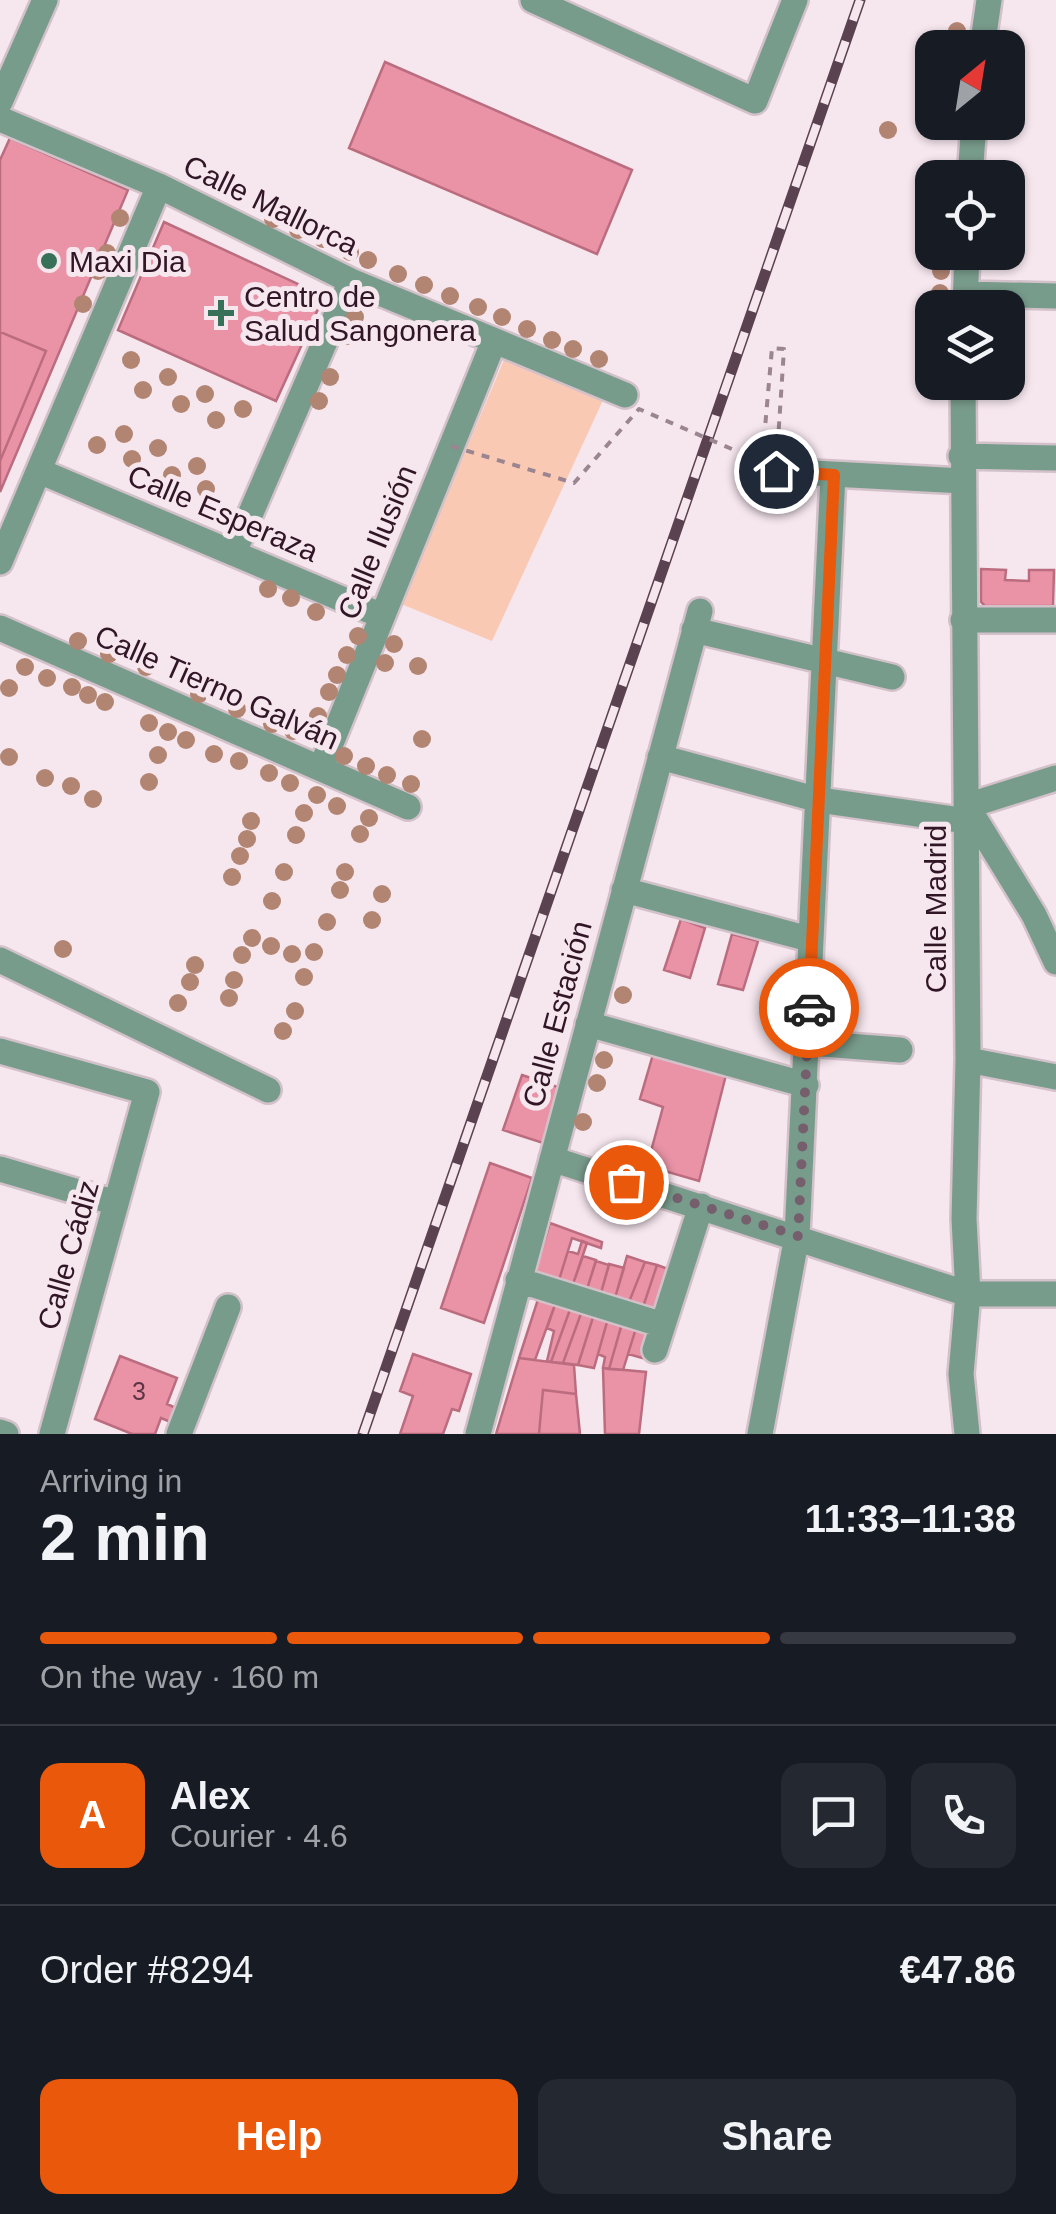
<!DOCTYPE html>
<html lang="en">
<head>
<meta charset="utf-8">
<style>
  :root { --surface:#171b24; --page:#242831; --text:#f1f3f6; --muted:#9ea1a6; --line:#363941; --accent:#ea580c }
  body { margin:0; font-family:Helvetica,sans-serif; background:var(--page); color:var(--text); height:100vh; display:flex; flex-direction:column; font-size:38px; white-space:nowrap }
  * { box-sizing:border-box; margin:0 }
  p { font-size:32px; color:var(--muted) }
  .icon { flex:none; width:55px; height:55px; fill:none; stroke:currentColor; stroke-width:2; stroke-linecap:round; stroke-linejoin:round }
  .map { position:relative; height:1434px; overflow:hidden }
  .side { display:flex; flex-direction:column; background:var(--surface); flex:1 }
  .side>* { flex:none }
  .needle { width:65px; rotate:30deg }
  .fabs { position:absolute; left:915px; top:30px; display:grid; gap:20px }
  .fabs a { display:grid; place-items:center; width:110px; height:110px; border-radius:20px; background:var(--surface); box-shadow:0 2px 8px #0004; font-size:50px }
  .pin { position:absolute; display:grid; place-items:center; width:85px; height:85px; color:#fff; margin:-42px; border:5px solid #fff; border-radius:50%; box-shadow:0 2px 10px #0007 }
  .courier { position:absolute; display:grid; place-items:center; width:100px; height:100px; margin:-50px; border:8px solid #ea580c; border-radius:50%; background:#fff; color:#222; box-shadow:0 2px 12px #0007 }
  .head em { font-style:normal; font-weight:600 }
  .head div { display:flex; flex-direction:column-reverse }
  .head { display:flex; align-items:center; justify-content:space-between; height:170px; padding:0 40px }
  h1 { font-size:65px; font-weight:600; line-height:75px }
  .bar { display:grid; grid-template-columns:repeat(4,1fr); gap:15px 10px; align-content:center; height:120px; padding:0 40px }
  .bar i { height:12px; border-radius:8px; background:var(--line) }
  .bar .current { background:var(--accent) }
  .bar p { grid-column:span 4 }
  .line { display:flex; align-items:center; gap:25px; padding:0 40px; border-top:2px solid var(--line) }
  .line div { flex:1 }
  .round { display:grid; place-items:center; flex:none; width:105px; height:105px; border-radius:20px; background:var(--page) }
  .button { display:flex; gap:20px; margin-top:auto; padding:20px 40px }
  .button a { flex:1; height:115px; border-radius:20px; background:var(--accent); color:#fff; font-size:40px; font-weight:600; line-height:115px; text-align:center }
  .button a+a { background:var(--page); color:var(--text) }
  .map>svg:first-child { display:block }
  .green { fill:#fac9b3 }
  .building { fill:#ea93a6; stroke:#bb6d7f; stroke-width:2.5 }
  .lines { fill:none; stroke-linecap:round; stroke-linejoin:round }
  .minor-casing { stroke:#d3c1ca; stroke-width:30 }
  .minor { stroke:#789c8c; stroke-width:25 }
  .rail-casing { stroke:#5b4251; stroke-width:11 }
  .rail { stroke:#f6e6ee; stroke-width:8; stroke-dasharray:22; stroke-linecap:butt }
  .path-bridge { stroke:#9a8590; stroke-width:4; stroke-dasharray:8 8; stroke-linecap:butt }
  .tree { fill:#b28472 }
  .done { stroke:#765f6c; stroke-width:10; stroke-dasharray:0 18 }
  .route { stroke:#ea580c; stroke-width:12 }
  .poi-dot { fill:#37715a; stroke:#f6e6ee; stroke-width:4 }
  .labels { text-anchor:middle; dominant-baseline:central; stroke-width:10; stroke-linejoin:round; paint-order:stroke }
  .number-label { font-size:25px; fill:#5f3546 }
  .street-label { font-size:30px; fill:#311626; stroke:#f6e6ee }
  .poi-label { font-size:30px; fill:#311626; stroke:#f6e6ee; text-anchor:start }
</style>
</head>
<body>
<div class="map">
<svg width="1056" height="1434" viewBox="0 0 1056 1434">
  <rect width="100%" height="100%" fill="#f6e6ee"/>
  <path class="green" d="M506,355l98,43 -112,243 -91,-37z"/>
  <path class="building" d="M385,62l247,108 -35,84 -248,-106z
    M10,138l118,52 -128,302v-31l46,-110 -46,-19v-172z
    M164,222l160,74 -48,105 -158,-71z
    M0,332l46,19 -46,110z
    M981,569l25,1 -1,10 24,1v-11h25l-1,36h-68l-4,-4z
    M681,919l24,9 -15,50 -26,-8z
    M732,934l26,7 -15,49 -25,-6z
    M654,1051l73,20 -28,110 -52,-15 16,-59 -23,-8z
    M522,1075l39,13 -18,55 -40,-13z
    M490,1163l42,15 -48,145 -43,-15z
    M550,1223l52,19 -1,6 -29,-10 -13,42 -24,-8z
    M582,1241l5,2 -14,41 -14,-4 9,-29 10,3z
    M583,1256l13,4 -9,29 -14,-5z
    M627,1256l18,6 -16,40 -14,-4z
    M596,1261l13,4 -8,28 -14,-4z
    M645,1262l12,3 -14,42 -14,-5z
    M609,1264l15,4 -9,30 -14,-5z
    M657,1265l14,5 -14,41 -14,-4z
    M540,1293l17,6 -22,61 -16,-2z
    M557,1299l15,5 -21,58 -4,-1 7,-30 -7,-3z
    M572,1304l11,4 -20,55 -12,-1z
    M583,1308l12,3 -17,54 -15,-2z
    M595,1311l14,4 -15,53 -16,-3z
    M609,1315l14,5 -14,49 -6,-1 2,-11 -7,-3z
    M623,1320l14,5 -14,45 -14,-1z
    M637,1325l13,4 -8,29 -14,-4z
    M413,1354l58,20 -12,37 -7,-2 -9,25h-43l13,-38 -13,-5z
    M120,1356l57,22 -10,26 11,5 -5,14 -12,-5 -6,16h-23l-37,-15z
    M519,1358l55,7 2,29 -33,-4 -4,44h-43z
    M603,1368l43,4 -7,62h-34z
    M543,1390l33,4 4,40h-41z"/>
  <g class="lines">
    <g class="minor-casing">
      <path id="minor" d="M533,0l222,101 40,-101
        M982,48l7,-48
        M0,102l45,-102
        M0,119l159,67 192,95 274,114
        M970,178l4,-56
        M966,294l90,2
        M965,307l2,-55
        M963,382l5,678 -4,159 4,75 -7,80 6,60
        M961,456l95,2
        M39,471l343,145
        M776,471l187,10
        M234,552l117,-271
        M0,562l159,-376
        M963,620h93
        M0,628l408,179
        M694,630l198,47
        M660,757l159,43 148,21
        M321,768l173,-427
        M1056,778l-89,28 67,109 22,47
        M624,890l185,49
        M0,960l268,130
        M588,1024l218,61
        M809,1043l91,7
        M0,1051l147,41 -95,342
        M968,1060l88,17
        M552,1159l416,135h88
        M0,1169l116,34
        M518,1280l145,45
        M655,1350l46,-144
        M0,1432l6,2
        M179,1434l49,-127
        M478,1434l222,-823
        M760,1434l37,-198 36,-761"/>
    </g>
    <use href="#minor" class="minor"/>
    <g class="rail-casing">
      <path id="rail" d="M363,1434l497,-1434"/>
    </g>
    <use href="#rail" class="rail"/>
    <path class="path-bridge" d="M451,446l123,37 65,-74 123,53 10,-114 12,1 -8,122"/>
  </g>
  <g class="tree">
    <circle cx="957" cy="31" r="9"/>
    <circle cx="888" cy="130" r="9"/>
    <circle cx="120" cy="218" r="9"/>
    <circle cx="273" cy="219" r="9"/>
    <circle cx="298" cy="230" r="9"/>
    <circle cx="323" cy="239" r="9"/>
    <circle cx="350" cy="252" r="9"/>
    <circle cx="107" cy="253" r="9"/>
    <circle cx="368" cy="260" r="9"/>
    <circle cx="98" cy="271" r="9"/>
    <circle cx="941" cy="271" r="9"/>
    <circle cx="398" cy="274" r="9"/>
    <circle cx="424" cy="285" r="9"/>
    <circle cx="940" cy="293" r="9"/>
    <circle cx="450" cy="296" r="9"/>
    <circle cx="83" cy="304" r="9"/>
    <circle cx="478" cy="307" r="9"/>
    <circle cx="355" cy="317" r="9"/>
    <circle cx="502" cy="317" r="9"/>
    <circle cx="527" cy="329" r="9"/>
    <circle cx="347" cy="336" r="9"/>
    <circle cx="552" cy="340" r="9"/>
    <circle cx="573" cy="349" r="9"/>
    <circle cx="599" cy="359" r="9"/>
    <circle cx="131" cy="360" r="9"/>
    <circle cx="168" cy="377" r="9"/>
    <circle cx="330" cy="377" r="9"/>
    <circle cx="143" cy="390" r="9"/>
    <circle cx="205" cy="394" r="9"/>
    <circle cx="319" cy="401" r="9"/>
    <circle cx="181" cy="404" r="9"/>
    <circle cx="243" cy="409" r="9"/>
    <circle cx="216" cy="420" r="9"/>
    <circle cx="124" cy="434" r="9"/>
    <circle cx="97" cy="445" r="9"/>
    <circle cx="158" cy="448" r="9"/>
    <circle cx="132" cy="459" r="9"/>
    <circle cx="197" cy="466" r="9"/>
    <circle cx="172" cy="475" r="9"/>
    <circle cx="206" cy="489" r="9"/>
    <circle cx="268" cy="589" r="9"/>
    <circle cx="291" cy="598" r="9"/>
    <circle cx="316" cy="612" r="9"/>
    <circle cx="358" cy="636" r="9"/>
    <circle cx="78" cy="641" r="9"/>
    <circle cx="394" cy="644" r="9"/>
    <circle cx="109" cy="654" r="9"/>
    <circle cx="347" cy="655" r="9"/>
    <circle cx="385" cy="663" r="9"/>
    <circle cx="418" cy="666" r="9"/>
    <circle cx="25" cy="667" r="9"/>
    <circle cx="146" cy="667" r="9"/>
    <circle cx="337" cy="675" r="9"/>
    <circle cx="47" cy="678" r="9"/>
    <circle cx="72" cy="687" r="9"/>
    <circle cx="9" cy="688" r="9"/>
    <circle cx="329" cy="692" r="9"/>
    <circle cx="199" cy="694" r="9"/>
    <circle cx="88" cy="695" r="9"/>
    <circle cx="105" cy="702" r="9"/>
    <circle cx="237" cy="709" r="9"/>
    <circle cx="318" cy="716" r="9"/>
    <circle cx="149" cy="723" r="9"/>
    <circle cx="272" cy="724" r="9"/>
    <circle cx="293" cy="731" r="9"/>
    <circle cx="168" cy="732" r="9"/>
    <circle cx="422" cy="739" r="9"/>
    <circle cx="186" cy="740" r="9"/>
    <circle cx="214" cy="754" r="9"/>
    <circle cx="158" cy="755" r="9"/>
    <circle cx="344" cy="756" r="9"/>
    <circle cx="9" cy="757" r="9"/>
    <circle cx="239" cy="761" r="9"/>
    <circle cx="366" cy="766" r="9"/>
    <circle cx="269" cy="773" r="9"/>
    <circle cx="387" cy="775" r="9"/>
    <circle cx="45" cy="778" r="9"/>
    <circle cx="149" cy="782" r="9"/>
    <circle cx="290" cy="783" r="9"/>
    <circle cx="411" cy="784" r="9"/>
    <circle cx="71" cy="786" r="9"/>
    <circle cx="317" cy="795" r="9"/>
    <circle cx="93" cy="799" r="9"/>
    <circle cx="337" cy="806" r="9"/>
    <circle cx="304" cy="813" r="9"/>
    <circle cx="369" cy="818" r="9"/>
    <circle cx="251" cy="821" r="9"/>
    <circle cx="360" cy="834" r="9"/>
    <circle cx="296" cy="835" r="9"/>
    <circle cx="247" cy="839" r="9"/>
    <circle cx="240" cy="856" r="9"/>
    <circle cx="284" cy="872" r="9"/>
    <circle cx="345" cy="872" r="9"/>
    <circle cx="232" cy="877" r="9"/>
    <circle cx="340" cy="890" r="9"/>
    <circle cx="382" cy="894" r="9"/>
    <circle cx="272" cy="901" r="9"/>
    <circle cx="372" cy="920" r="9"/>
    <circle cx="327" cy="922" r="9"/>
    <circle cx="252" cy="938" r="9"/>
    <circle cx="271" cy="946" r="9"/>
    <circle cx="63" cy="949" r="9"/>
    <circle cx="314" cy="952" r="9"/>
    <circle cx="292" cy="954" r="9"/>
    <circle cx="242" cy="955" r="9"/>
    <circle cx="195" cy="965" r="9"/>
    <circle cx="304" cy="977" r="9"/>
    <circle cx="234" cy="980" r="9"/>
    <circle cx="190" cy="982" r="9"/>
    <circle cx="623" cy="995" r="9"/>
    <circle cx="229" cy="998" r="9"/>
    <circle cx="178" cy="1003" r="9"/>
    <circle cx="295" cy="1011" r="9"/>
    <circle cx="283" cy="1031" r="9"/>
    <circle cx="604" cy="1060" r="9"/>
    <circle cx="597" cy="1083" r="9"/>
    <circle cx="583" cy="1122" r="9"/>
  </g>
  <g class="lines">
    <path class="done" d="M626,1182l172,54 11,-228"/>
    <path class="route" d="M776,471l58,4 -25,533"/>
  </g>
  <g class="poi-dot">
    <circle cx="49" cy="261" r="10"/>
    <path d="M216 298h10v10h10v10h-10v10h-10v-10h-10v-10h10z"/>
  </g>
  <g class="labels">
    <g class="number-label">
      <text x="139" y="1391">3</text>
    </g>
    <g class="street-label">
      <text transform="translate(271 205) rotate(26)">Calle Mallorca</text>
      <text transform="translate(223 513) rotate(23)">Calle Esperaza</text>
      <text transform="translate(377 542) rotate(-68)">Calle Ilusión</text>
      <text transform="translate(217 687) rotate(24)">Calle Tierno Galván</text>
      <text transform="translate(935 909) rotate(-90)">Calle Madrid</text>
      <text transform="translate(557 1014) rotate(-75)">Calle Estación</text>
      <text transform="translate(68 1255) rotate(-74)">Calle Cádiz</text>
    </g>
    <g class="poi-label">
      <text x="69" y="261">Maxi Dia</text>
      <text x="244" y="296">Centro de<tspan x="244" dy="34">Salud Sangonera</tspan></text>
    </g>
  </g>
</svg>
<div class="fabs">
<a><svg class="needle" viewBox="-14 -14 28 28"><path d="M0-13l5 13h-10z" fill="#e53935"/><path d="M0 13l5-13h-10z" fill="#9ea1a6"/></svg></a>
<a><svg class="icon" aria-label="locate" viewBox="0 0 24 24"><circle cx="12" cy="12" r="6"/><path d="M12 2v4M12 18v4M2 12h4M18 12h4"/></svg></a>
<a><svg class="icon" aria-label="layers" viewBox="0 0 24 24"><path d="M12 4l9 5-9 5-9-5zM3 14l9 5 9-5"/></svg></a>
</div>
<div class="pin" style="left:626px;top:1182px;background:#ea580c"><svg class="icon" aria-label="bag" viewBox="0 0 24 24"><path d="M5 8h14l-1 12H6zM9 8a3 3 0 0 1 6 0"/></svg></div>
<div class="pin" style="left:776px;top:471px;background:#1f2937"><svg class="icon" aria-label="home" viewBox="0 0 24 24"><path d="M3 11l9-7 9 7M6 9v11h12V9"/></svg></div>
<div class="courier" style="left:809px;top:1008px"><svg class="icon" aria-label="car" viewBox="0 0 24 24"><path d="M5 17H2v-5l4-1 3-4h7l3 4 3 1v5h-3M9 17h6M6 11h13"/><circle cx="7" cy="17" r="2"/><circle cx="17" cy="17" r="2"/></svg></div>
</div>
<section class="side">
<div class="head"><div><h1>2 min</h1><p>Arriving in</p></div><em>11:33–11:38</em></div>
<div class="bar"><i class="current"></i><i class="current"></i><i class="current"></i><i></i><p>On the way · 160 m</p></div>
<div class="line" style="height:180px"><b class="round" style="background:var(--accent);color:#fff">A</b><div><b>Alex</b><p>Courier · 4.6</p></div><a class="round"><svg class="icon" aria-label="chat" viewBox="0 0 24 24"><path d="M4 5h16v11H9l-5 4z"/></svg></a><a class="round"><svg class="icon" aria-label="phone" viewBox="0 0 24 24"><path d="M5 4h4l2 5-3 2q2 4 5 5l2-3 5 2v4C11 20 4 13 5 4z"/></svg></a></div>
<div class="line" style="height:130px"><div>Order #8294</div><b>€47.86</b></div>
<div class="button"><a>Help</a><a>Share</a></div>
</section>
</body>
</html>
